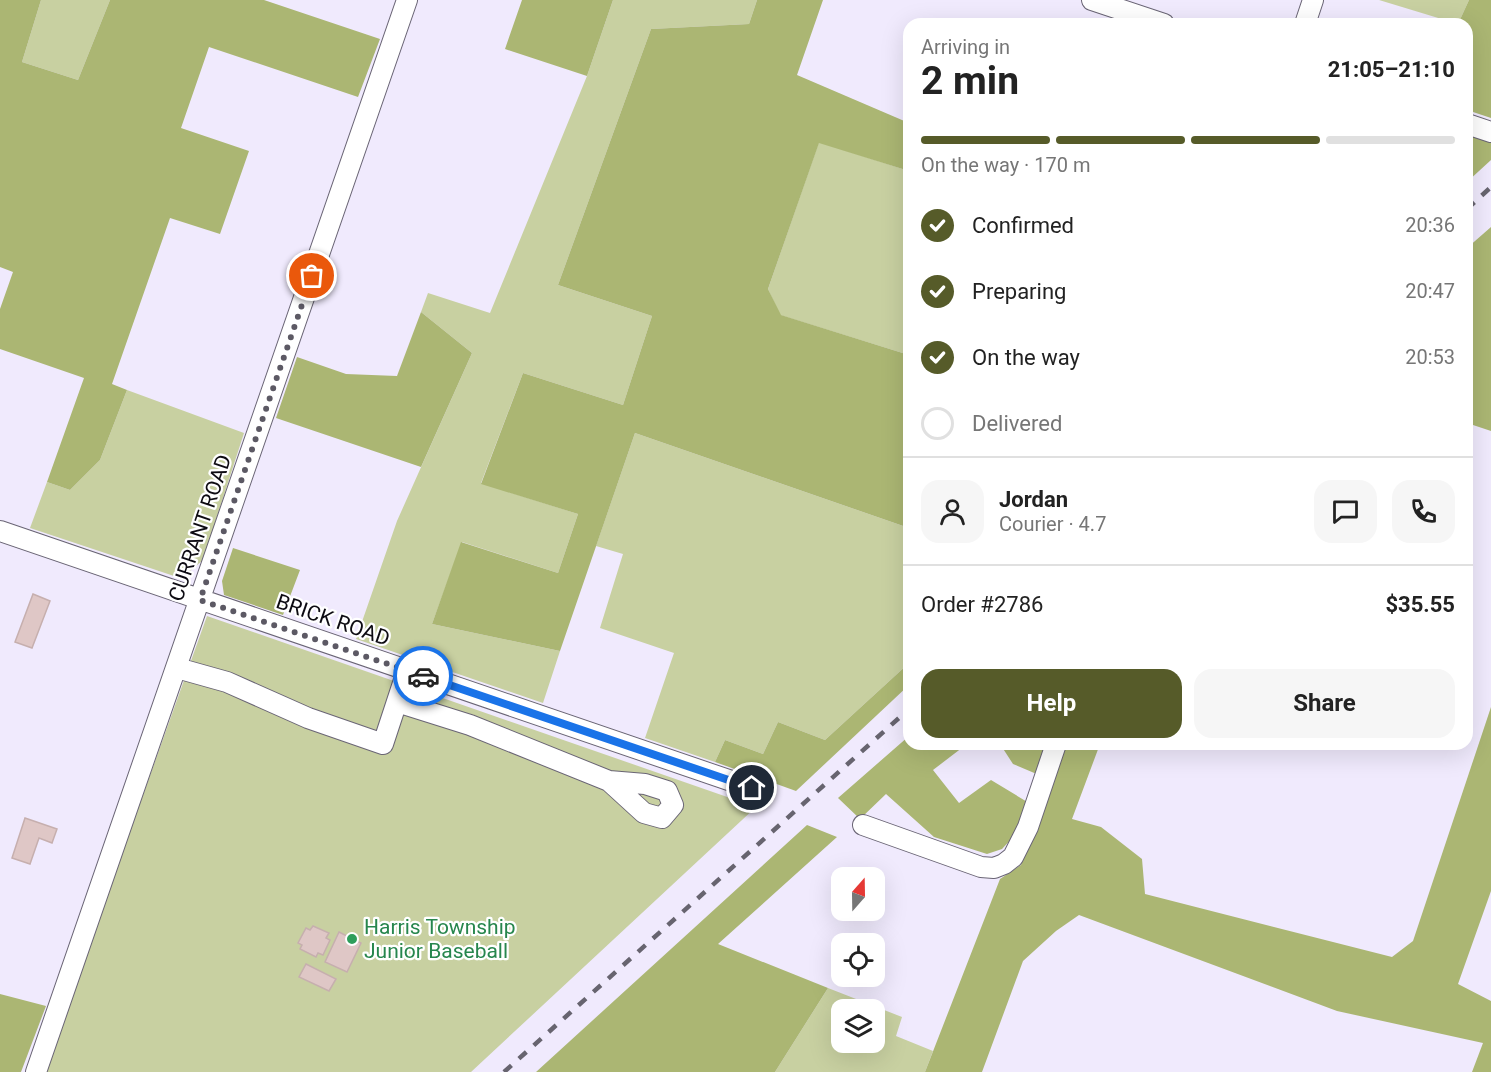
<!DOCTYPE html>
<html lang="en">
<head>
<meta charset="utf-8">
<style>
  :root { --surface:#fff; --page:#f6f6f6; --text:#222; --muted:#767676; --line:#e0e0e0; --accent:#565b29 }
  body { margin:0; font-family:Roboto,sans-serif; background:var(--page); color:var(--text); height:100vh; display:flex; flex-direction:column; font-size:22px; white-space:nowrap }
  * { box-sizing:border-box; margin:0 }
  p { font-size:20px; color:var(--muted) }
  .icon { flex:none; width:33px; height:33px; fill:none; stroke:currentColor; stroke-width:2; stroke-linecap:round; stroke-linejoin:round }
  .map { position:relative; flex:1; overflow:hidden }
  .panel { position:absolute; left:903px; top:18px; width:570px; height:732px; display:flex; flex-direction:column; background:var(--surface); border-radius:18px; box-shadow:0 6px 24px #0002 }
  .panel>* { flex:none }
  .needle { width:39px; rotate:20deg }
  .buttons { position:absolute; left:831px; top:867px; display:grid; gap:12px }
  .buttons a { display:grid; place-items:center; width:54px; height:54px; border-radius:12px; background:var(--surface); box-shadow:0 6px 24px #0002; font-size:30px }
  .pin { position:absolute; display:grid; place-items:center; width:51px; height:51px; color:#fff; margin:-26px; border:3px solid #fff; border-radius:50%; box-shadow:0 2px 6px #0007 }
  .courier { position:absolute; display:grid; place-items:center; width:60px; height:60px; margin:-30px; border:4px solid #1a73e8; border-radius:50%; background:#fff; color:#222; box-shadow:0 2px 8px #0007 }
  .headline em { font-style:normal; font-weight:700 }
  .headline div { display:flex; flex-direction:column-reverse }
  .headline { display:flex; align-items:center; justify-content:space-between; height:102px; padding:0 18px }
  h1 { font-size:39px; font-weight:700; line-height:45px }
  .bar { display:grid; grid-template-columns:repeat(4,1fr); gap:9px 6px; align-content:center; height:72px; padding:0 18px }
  .bar i { height:8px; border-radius:4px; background:var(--line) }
  .bar .on { background:var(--accent) }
  .bar p { grid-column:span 4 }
  .line { display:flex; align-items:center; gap:15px; padding:0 18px; border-top:2px solid var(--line) }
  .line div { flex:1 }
  .round { display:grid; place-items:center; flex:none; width:63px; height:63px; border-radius:18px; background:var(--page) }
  ol { padding:0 18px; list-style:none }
  li { display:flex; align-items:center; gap:18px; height:66px }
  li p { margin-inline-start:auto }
  li .icon { padding:6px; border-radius:50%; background:var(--accent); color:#fff; stroke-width:4 }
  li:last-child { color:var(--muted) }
  li i { width:33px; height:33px; border:3px solid var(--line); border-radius:50% }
  .button { display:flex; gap:12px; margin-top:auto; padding:12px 18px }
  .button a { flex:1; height:69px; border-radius:18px; background:var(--accent); color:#fff; font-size:24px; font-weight:700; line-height:69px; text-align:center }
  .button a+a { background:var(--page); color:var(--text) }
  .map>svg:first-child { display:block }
  .green { fill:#c8d0a1; fill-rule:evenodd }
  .forest { fill:#abb673 }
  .building { fill:#dfc7c6; stroke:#c6afae; stroke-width:1.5 }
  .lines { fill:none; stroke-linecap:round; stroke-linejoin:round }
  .minor-casing { stroke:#6a6575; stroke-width:22 }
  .minor { stroke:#fff; stroke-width:20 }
  .rail { stroke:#67646f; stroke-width:4.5; stroke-dasharray:10 10; stroke-linecap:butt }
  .done { stroke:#5c5964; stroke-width:6; stroke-dasharray:0 10.8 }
  .route { stroke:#1a73e8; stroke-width:8 }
  .leisure-dot { fill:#2e9e5b; stroke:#fff; stroke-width:2 }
  .labels { text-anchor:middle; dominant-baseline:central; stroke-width:4.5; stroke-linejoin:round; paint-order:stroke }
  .street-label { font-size:21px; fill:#0d0b12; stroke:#fff }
  .leisure-label { font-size:21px; fill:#27864d; stroke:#fff; text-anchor:start }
</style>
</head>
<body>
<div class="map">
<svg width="1491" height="1072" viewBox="0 0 1491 1072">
  <rect width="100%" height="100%" fill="#f0eafd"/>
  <path class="green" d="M41,0h69l-32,80 -56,-18z
    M613,0h144l-8,24 -98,5 -93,256 94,31 -29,89 -100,-32 -42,110 97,31 -20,59 -96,-31 -30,82 128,27 -17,52 -187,-64 41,-118 75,-168 -51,-41 7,-19 62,20 97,-237z
    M1379,0h90l-11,24z
    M819,142l90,29v184l-129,-40 -12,-26z
    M127,390l117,43 -41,127 -14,12 -15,4 -144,-48 17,-46 23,8 30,-30z
    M635,433l274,95v135l-84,77 -47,-18 -15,32 -38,-14 -10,22 -70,-24 29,-85 -74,-25 23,-74 -27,-8z
    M207,616l549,191 -285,265h-427z
    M828,988l74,29 -6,19 37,15 -8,21h-150zM842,1010h32v32h-32z"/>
  <path class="forest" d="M0,0h41l-19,62 56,18 32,-80h154l116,39 -22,58 -149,-50 -28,81 68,23 -29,83 -50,-16 -58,166 15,6 -27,70 -30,30 -23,-8 37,-104 -84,-29v-40l13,-37 -13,-5z
    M522,0h91l-26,76 -82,-27z
    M757,0h66l-26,75 112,48v48l-90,-28 -51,146 13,26 128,40v173l-274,-95 -75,218 -128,-27 29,-82 97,31 20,-59 -97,-30 42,-111 100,32 29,-89 -94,-31 93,-256 98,-5z
    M1469,0h22v118l-24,-8v-86h-9z
    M1467,133l24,8v19l-24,22z
    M1491,227v204l-24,-8v-175z
    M421,312l51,41 -51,114 -145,-49 21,-61 49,17 51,2z
    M233,548l67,22 -17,45 -59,-20 -2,-14z
    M909,663v22l-113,106 -81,-29 10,-22 38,14 15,-32 47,18z
    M1491,707v184l-33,93 33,17v71h-19l11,-29 -146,-32 -258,-96 -23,16 -33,30 -41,111h-57l75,-193 21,-14 43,-121h36l-28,75 29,8 41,32 3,35 247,63 21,-16z
    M909,736v8h58l-34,26 26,33 32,-23 38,23 -13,31 -14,15 -15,5 -53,-17 -48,-43 -26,25 -22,-21z
    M1000,744h49l-10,31 -26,-11z
    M807,825l30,12 -119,107 110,44 -53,84h-239z
    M0,994l46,12 -25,66h-21z"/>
  <path class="building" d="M33,594l17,7 -18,47 -17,-6z
    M25,818l32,11 -5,14 -13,-5 -9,26 -18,-6z
    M313,926l16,7 -3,5 4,2 -7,15 -5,-2 -2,4 -16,-8 2,-4 -4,-2 8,-15 4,2z
    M339,932l22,11 -14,29 -22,-10z
    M306,964l30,15 -7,12 -30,-14z"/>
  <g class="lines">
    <g class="minor-casing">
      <path id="minor" d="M1092,0l72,24
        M1305,24l8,-24
        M1467,124l24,8
        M0,531l752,257
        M177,668l50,14 81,36 75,26 24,-73
        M397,702l73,23 139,56 36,3 22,7 6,14 -11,13 -18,-5 -35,-32
        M863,825l118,42 13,1 10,-4 9,-7 15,-30 28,-83
        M36,1072l371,-1072"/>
    </g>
    <use href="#minor" class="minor"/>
    <path class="rail" d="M1467,209l24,-22
      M504,1072l405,-363"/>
  </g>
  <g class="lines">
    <path class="done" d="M312,276l-112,324 223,76"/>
    <path class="route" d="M423,676l329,112"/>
  </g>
  <circle class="leisure-dot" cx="352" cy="939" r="6"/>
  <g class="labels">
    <g class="street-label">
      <text transform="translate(200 528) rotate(-71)">CURRANT ROAD</text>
      <text transform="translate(333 620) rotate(19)">BRICK ROAD</text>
    </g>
    <g class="leisure-label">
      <text x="364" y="927">Harris Township<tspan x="364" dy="24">Junior Baseball</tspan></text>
    </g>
  </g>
</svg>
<div class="buttons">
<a><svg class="needle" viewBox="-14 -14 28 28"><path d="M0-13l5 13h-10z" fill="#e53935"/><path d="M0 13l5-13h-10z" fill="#767676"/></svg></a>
<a><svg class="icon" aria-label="locate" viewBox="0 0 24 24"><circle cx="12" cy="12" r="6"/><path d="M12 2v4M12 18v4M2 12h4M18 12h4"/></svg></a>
<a><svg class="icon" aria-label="layers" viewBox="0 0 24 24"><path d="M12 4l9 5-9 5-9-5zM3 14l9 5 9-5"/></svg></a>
</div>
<div class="pin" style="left:312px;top:276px;background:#ea580c"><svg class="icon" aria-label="bag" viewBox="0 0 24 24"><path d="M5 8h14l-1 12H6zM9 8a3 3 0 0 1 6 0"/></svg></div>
<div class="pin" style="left:752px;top:788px;background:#1f2937"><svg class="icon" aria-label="home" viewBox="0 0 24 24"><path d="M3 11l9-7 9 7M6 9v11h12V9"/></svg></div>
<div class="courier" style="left:423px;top:676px"><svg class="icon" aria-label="car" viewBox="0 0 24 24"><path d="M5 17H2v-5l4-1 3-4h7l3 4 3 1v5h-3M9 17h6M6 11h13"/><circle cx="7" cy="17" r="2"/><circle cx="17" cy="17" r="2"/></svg></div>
<section class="panel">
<div class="headline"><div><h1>2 min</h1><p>Arriving in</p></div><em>21:05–21:10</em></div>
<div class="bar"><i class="on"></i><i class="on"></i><i class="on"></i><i></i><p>On the way · 170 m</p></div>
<ol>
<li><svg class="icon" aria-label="check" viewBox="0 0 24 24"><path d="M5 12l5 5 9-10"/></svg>Confirmed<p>20:36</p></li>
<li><svg class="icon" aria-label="check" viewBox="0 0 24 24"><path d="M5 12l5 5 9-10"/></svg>Preparing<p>20:47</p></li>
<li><svg class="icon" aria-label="check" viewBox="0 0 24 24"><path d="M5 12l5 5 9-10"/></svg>On the way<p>20:53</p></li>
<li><i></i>Delivered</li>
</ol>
<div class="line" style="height:108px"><a class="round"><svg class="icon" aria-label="person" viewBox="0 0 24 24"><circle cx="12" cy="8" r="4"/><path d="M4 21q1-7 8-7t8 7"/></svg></a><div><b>Jordan</b><p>Courier · 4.7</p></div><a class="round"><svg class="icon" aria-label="chat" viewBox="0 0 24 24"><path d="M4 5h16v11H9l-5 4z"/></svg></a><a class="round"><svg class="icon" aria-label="phone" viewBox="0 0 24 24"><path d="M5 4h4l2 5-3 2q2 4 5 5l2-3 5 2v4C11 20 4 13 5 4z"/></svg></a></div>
<div class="line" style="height:78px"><div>Order #2786</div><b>$35.55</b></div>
<div class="button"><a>Help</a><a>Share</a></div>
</section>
</div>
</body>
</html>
